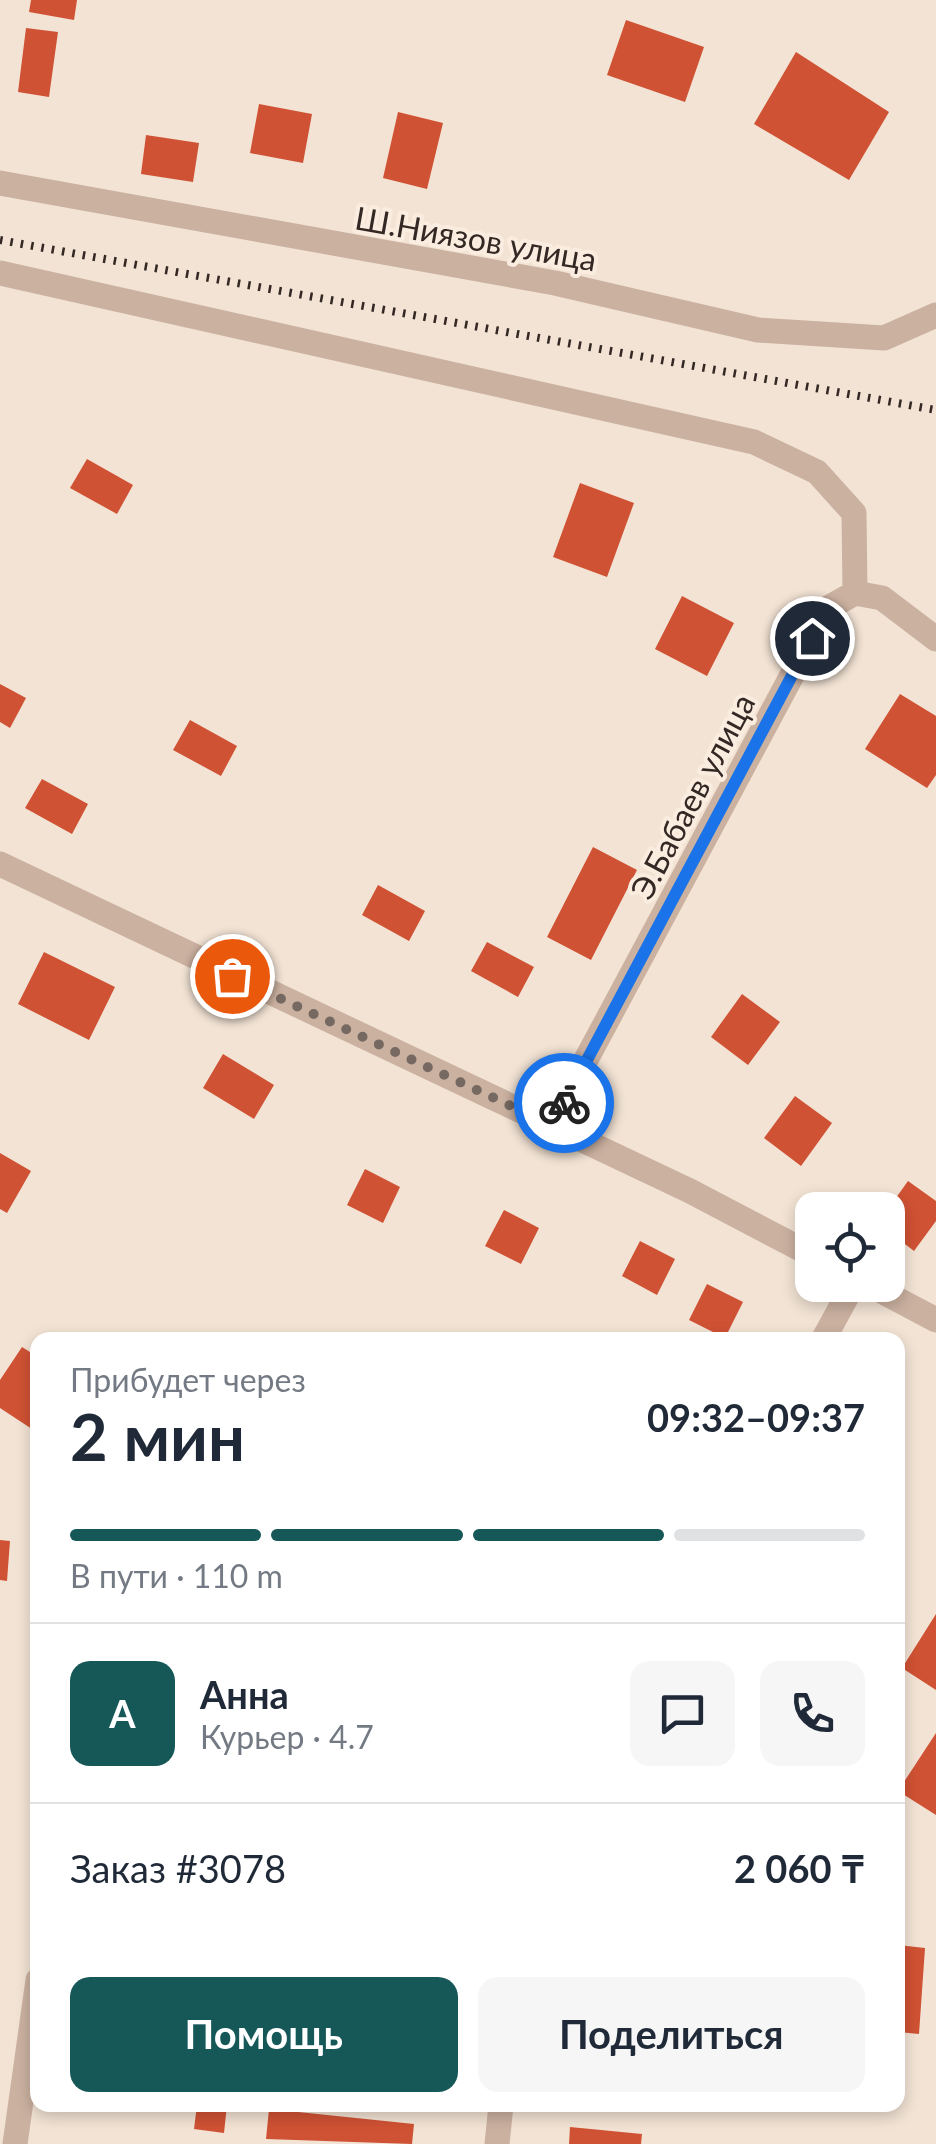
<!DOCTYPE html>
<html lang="ru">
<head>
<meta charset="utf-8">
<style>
  :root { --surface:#fff; --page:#f6f6f7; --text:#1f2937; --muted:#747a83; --line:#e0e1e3; --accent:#165758 }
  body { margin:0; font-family:Lato,sans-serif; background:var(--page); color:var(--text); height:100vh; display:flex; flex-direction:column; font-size:38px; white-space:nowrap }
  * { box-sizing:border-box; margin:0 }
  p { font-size:32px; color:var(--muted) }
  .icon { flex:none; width:55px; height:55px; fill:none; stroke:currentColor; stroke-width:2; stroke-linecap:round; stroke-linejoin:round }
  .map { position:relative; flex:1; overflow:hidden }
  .side { position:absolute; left:30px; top:1332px; width:875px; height:780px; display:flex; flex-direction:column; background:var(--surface); border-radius:20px; box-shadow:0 5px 15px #0003 }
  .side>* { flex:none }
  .controls { position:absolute; left:795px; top:1192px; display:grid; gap:20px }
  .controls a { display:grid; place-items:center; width:110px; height:110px; border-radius:20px; background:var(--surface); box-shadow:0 5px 15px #0003; font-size:50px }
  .pin { position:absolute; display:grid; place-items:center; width:85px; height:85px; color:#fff; margin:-42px; border:5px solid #fff; border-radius:50%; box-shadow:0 2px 10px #0007 }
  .courier { position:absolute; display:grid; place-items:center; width:100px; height:100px; margin:-50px; border:8px solid #1a73e8; border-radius:50%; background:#fff; color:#222; box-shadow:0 2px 12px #0007 }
  .head em { font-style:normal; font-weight:700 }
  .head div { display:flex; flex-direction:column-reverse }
  .head { display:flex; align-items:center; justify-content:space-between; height:170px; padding:0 40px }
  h1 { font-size:65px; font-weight:700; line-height:75px }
  .bar { display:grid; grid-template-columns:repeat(4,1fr); gap:15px 10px; align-content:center; height:120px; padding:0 40px }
  .bar i { height:12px; border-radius:8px; background:var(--line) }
  .bar .on { background:var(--accent) }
  .bar p { grid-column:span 4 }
  .line { display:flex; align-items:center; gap:25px; padding:0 40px; border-top:2px solid var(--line) }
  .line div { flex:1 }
  .round { display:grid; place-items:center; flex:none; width:105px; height:105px; border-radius:20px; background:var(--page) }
  .button { display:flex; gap:20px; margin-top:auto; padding:20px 40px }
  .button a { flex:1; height:115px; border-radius:20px; background:var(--accent); color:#fff; font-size:40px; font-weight:700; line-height:115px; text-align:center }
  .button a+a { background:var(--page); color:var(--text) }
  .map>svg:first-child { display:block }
  .building { fill:#d05234 }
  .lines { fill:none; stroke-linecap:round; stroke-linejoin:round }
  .minor { stroke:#cbb1a0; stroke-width:25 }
  .rail { stroke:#342824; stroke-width:8; stroke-dasharray:2.5 8; stroke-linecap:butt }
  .done { stroke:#766962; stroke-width:10; stroke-dasharray:0 18 }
  .route { stroke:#1a73e8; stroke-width:12 }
  .labels { text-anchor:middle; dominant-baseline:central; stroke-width:8; stroke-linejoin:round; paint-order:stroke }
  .street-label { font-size:32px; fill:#342824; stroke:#faede0 }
</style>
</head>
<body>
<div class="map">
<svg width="936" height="2144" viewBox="0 0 936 2144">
  <rect width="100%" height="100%" fill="#f2e3d4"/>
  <path class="building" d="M31,0h46l-3,20 -45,-8z
    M626,20l78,27 -19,55 -78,-27z
    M26,28l32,4 -9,65 -31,-5z
    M796,52l93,60 -40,68 -95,-56z
    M259,104l53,10 -9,49 -53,-10z
    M398,112l45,11 -16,66 -44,-11z
    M146,135l53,8 -6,39 -52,-8z
    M87,459l46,26 -16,29 -47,-26z
    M580,483l54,20 -27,74 -54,-20z
    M682,596l52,27 -27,53 -52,-27z
    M0,684l26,14 -16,30 -10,-6z
    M900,694l36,22v59l-9,13 -62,-39z
    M190,720l47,26 -16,30 -48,-26z
    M42,779l46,25 -16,30 -47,-26z
    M593,847l44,23 -46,90 -44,-23z
    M378,885l47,26 -16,30 -47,-26z
    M487,942l47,25 -16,30 -47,-26z
    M44,952l71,35 -26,53 -71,-36z
    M742,994l38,28 -32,43 -37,-28z
    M223,1054l51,31 -20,34 -51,-31z
    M795,1096l37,27 -31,43 -37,-28z
    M0,1153l31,18 -24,42 -7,-4z
    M365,1169l35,18 -17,36 -36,-18z
    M908,1181l28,20v20l-22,30 -26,-20v-22z
    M504,1210l35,18 -18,36 -36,-18z
    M640,1241l35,18 -18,36 -35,-19z
    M707,1284l36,18 -18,36 -36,-18z
    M22,1347l16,10v76l-38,-25v-28z
    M0,1540l10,1 -3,40 -7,-1z
    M936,1614v76l-34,-22z
    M936,1733v82l-38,-24z
    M898,1945l27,3 -6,86 -21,-2z
    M197,2105h30l-3,28 -30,-4z
    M269,2109l145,15 -2,20 -146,-5z
    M570,2127l72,7 -1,10h-72z"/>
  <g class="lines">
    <path class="minor" d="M0,183l555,100 203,47 126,8 52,-23
      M0,273l754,169 63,30 37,41 1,80
      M0,864l690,327 122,64
      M551,1125l277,-517 27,-15 27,5 54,41
      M870,1285l66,35
      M823,1340l30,-55
      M15,2144l23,-164
      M497,2144l4,-39"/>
    <path class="rail" d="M0,240l936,170"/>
  </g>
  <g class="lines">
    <path class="done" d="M232,976l320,149 12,-22"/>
    <path class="route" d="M564,1103l248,-465"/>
  </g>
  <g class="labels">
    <g class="street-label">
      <text transform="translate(476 238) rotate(10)">Ш.Ниязов улица</text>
      <text transform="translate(692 796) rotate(-62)">Э.Бабаев улица</text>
    </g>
  </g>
</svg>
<div class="controls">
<a><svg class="icon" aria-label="locate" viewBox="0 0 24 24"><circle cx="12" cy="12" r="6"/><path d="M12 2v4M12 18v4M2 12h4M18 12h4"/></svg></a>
</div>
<div class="pin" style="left:232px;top:976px;background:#ea580c"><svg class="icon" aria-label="bag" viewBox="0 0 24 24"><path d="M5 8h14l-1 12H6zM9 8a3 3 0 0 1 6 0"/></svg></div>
<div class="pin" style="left:812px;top:638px;background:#1f2937"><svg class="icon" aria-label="home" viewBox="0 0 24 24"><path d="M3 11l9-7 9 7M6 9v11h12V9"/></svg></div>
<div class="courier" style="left:564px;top:1103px"><svg class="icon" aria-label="bike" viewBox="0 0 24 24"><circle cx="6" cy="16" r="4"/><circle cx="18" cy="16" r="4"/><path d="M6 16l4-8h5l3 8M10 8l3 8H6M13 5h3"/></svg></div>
<section class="side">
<div class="head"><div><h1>2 мин</h1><p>Прибудет через</p></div><em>09:32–09:37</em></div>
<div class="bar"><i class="on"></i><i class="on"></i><i class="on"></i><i></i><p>В пути · 110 m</p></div>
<div class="line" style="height:180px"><b class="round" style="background:var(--accent);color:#fff">А</b><div><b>Анна</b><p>Курьер · 4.7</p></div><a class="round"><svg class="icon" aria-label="chat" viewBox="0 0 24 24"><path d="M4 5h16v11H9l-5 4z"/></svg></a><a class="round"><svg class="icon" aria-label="phone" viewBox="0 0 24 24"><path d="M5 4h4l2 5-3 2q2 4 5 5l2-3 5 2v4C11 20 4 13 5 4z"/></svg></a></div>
<div class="line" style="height:130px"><div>Заказ #3078</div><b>2 060 ₸</b></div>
<div class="button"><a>Помощь</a><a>Поделиться</a></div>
</section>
</div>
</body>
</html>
